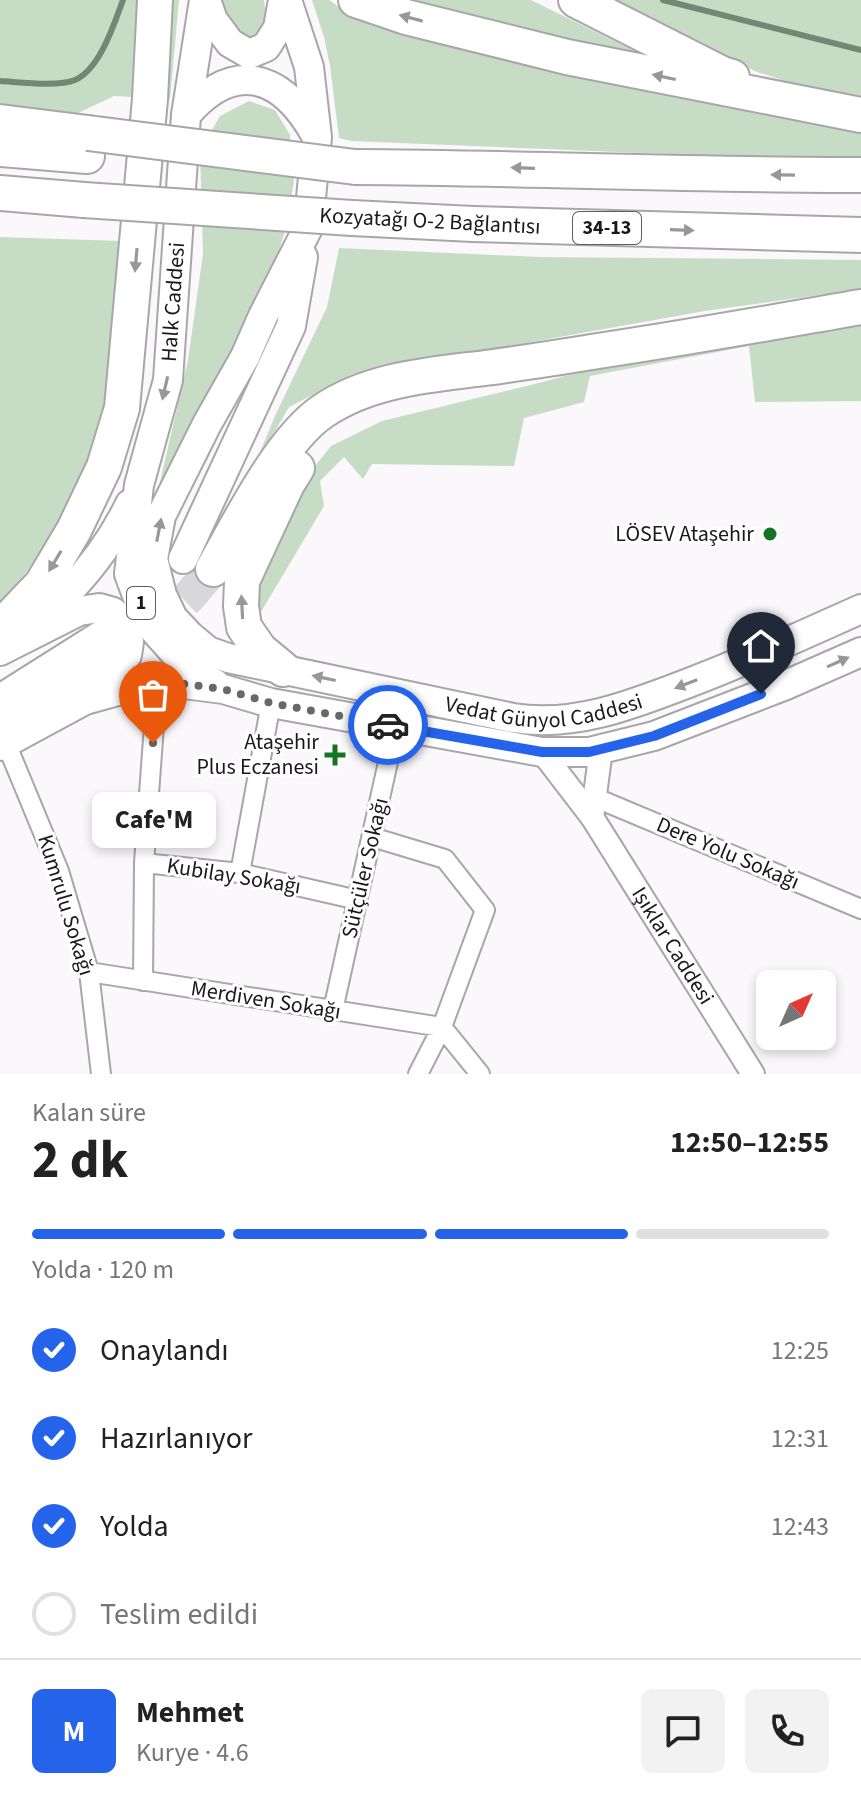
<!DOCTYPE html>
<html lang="tr">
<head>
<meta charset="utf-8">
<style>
  :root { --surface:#fff; --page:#f2f2f2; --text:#222; --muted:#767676; --line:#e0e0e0; --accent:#2563eb }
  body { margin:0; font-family:"Source Sans 3",sans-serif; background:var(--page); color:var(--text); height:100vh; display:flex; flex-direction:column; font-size:30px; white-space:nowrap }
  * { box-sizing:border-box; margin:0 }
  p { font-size:26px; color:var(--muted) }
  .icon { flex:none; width:44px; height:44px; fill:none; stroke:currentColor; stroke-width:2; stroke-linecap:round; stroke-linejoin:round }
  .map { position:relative; height:1074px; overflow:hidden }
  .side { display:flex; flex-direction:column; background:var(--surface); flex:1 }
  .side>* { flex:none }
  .needle { width:52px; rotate:45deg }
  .buttons { position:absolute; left:756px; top:970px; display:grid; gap:16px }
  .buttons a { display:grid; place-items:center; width:80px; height:80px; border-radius:12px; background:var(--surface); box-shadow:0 4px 12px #0003; font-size:40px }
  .pin { position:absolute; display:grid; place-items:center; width:68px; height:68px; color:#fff; margin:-82px -34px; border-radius:50% 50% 50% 0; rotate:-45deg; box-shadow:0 0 8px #0007 }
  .pin .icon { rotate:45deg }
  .courier { position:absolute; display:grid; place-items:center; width:80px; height:80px; margin:-40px; border:6px solid #2563eb; border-radius:50%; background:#fff; color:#222; box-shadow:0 2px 10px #0007 }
  .bubble { position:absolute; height:56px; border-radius:12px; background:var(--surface); box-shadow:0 4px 12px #0003; font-size:26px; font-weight:700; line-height:56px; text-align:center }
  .overview em { font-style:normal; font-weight:700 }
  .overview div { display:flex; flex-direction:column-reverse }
  .overview { display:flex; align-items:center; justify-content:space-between; height:136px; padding:0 32px }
  h1 { font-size:52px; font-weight:700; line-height:60px }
  .bar { display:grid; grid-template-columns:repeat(4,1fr); gap:12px 8px; align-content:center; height:96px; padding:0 32px }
  .bar i { height:10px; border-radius:6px; background:var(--line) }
  .bar .current { background:var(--accent) }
  .bar p { grid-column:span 4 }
  .line { display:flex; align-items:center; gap:20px; padding:0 32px; border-top:2px solid var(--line) }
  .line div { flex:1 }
  .round { display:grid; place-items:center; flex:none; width:84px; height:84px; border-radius:12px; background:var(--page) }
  ol { padding:0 32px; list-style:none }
  li { display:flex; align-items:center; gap:24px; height:88px }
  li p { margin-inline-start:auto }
  li .icon { padding:8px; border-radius:50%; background:var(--accent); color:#fff; stroke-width:4 }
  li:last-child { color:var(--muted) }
  li i { width:44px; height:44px; border:4px solid var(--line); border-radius:50% }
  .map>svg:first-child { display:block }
  .green { fill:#c6dcc5 }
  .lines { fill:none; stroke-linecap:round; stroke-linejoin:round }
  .stream { stroke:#748674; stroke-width:6 }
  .motorway-tunnel { stroke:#d8d7d9; stroke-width:34; stroke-dasharray:34 17; stroke-linecap:butt }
  .minor-casing { stroke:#a8a6a9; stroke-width:22 }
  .tertiary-casing { stroke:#a8a6a9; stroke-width:26 }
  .primary-casing { stroke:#a8a6a9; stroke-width:32 }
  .motorway-casing { stroke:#a8a6a9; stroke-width:38 }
  .minor { stroke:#fff; stroke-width:18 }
  .tertiary { stroke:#fff; stroke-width:22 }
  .primary { stroke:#fff; stroke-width:28 }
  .motorway { stroke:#fff; stroke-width:34 }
  .motorway-bridge-casing { stroke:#a8a6a9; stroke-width:38; stroke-linecap:butt }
  .motorway-bridge { stroke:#fff; stroke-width:34 }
  .oneway { fill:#989898 }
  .done { stroke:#686769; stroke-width:8; stroke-dasharray:0 14.4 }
  .route { stroke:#2563eb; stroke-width:10 }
  .poi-dot { fill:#157422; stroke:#fff; stroke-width:3 }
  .labels { text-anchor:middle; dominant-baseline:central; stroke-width:6; stroke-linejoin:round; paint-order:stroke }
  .shield { fill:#fff; stroke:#5f5e5f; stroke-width:2 }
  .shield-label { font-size:20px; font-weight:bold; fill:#1a191a }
  .street-label { font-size:22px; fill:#1a191a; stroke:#fff }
  .poi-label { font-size:22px; fill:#1a191a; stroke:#fff; text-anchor:end }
</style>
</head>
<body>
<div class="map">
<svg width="861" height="1074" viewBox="0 0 861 1074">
  <rect width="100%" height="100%" fill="#faf8fb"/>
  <path class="green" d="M0,0h179l-9,99 -56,-3 -40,19 -74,-11z
    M222,0h42l2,16 -9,18 -10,4c-15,-9 -24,-21 -25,-38z
    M312,0h17l20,14 512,116v32l-510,-21 -12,-3 -9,-72 -6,-29z
    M400,0h131l120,59v7z
    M601,0h260v105l-104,-33z
    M249,101l26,9 15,25 4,47 -9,49 -14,45 -49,115 -62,91 28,-122 15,-106 -3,-104 20,-34z
    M0,237l121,4c-4,54 -5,110 -17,164 -15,70 -55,146 -104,199z
    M339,248l201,9 321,3v29l-156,22 -351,63 -65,33 -36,62 22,-53 52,-109z
    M861,317v84l-106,1 -6,-56 -159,30 -6,26 -60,16 -10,48 -142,-2 -9,15 -19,-22 -24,24 4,25 -66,111 -5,-35 42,-91 36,-45 51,-25 149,-36 91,-24z"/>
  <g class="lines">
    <path class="stream" d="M663,0l198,50
      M0,81c19,1 58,6 75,-1 25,-11 39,-56 48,-80"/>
    <path class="motorway-tunnel" d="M148,636l39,-37 26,-30"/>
    <g class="minor-casing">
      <path id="minor" d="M157,684l-13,179 96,10 118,27
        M6,743l53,128 30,101 12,102
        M596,798l265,111
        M372,837l73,22 40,51 -43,117 -24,47
        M240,873l31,-170
        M89,972l353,55 38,47
        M143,981l1,-118
        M333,1010l63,-284"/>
    </g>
    <g class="tertiary-casing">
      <g id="tertiary">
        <path id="s1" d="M542,752l50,65 161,257"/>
        <path d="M592,817l9,-67"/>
      </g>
    </g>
    <g class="primary-casing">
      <g id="primary">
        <path d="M204,0l-18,115 -18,265 -29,105 -10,89 10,27 16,30 34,38 26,15"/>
        <path d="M206,0l7,20 17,23 19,11 17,-7 12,-19 5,-28"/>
        <path id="s2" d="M287,0l22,67 8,70 -9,91 -45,88 -18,41 -38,67 -46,92 -8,43 9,36 11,23 17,18 18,15 20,7 285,60c62,10 121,-14 178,-36 58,-22 114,-48 170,-73"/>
        <path d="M186,115c47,-55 94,-42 128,17"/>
        <path d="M183,559l108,-233 12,-69"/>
        <path d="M29,623c13,-10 28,-20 40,-32 25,-26 45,-54 61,-87"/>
        <path d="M0,651l79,-40 20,-3 14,4 14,14 2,16 -2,13 -23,28"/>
        <path d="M0,699l106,-67"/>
        <path d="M0,746l85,-46 54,-15 18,-1h27l39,5 48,14 271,49h47l65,-16 132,-51 75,-33"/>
      </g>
    </g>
    <g class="motorway-casing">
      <path id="motorway" d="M356,0l50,17 161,40 294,58
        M576,0l146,74 10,3
        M0,122l88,11
        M0,149l87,7
        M355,167c169,1 337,8 506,8
        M0,193l84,7
        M352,218l121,6 388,11
        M213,569c26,-46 68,-130 110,-158 47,-32 107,-36 162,-43 38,-5 76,-11 113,-17 88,-13 176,-29 263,-44
        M0,628l42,-44 32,-54 30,-63 18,-59 28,-309 5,-99
        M283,669l-23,-19 -16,-23 -3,-21 1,-25 45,-97 10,-16
        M0,716l110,-58"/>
    </g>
    <use href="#minor" class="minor"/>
    <use href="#tertiary" class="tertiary"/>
    <use href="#primary" class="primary"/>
    <use href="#motorway" class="motorway"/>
    <g class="motorway-bridge-casing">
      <path id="motorway-bridge" d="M88,133l267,34
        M84,200l268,18"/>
    </g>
    <use href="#motorway-bridge" class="motorway-bridge"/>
  </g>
  <defs><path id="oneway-solid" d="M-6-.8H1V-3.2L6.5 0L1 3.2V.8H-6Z" transform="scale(2)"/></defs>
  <g class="oneway">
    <use href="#oneway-solid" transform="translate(411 18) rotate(-165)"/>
    <use href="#oneway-solid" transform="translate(664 77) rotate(-168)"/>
    <use href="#oneway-solid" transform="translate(523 168) rotate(-178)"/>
    <use href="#oneway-solid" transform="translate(783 175) rotate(-179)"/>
    <use href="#oneway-solid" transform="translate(682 230) rotate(2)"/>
    <use href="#oneway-solid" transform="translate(136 260) rotate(95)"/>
    <use href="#oneway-solid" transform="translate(165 388) rotate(103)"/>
    <use href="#oneway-solid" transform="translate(159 530) rotate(-79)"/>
    <use href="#oneway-solid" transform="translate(55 561) rotate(121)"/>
    <use href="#oneway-solid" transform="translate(242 607) rotate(-93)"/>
    <use href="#oneway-solid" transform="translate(838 662) rotate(-24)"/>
    <use href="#oneway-solid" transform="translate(324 678) rotate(-168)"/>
    <use href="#oneway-solid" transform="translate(686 684) rotate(159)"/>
  </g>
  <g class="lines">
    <path class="done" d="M153,743l4,-59h27l39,5 48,14 117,22"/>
    <path class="route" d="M388,725l154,27h47l65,-16 107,-42"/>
  </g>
  <g class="poi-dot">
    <circle cx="770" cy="534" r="8"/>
    <path d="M331 743h8v8h8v8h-8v8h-8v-8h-8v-8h8z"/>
  </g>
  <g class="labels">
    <g class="shield">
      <rect x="573" y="212" width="68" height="32" rx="6"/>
      <rect x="127" y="587" width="28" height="32" rx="6"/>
    </g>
    <g class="shield-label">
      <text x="607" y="228">34-13</text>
      <text x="141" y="603">1</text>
    </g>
    <g class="street-label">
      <text transform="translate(430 221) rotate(3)">Kozyatağı O-2 Bağlantısı</text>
      <text transform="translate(173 302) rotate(-86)">Halk Caddesi</text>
      <text stroke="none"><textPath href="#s2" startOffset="1054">Vedat Günyol Caddesi</textPath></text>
      <text transform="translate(728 853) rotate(23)">Dere Yolu Sokağı</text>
      <text transform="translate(365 868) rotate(-77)">Sütçüler Sokağı</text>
      <text transform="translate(234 876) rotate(9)">Kubilay Sokağı</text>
      <text transform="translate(66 905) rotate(73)">Kumrulu Sokağı</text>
      <text stroke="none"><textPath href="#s1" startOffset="234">Işıklar Caddesi</textPath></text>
      <text transform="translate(266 1000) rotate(9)">Merdiven Sokağı</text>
    </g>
    <g class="poi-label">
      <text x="754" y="534">LÖSEV Ataşehir</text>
      <text x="319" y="742">Ataşehir<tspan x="319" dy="25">Plus Eczanesi</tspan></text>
    </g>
  </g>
</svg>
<div class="buttons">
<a><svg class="needle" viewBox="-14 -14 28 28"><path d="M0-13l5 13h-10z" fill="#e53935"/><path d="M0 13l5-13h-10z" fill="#767676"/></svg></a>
</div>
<div class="pin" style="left:153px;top:743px;background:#ea580c"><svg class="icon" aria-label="bag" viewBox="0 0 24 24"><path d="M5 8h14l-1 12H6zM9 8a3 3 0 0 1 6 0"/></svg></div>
<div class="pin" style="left:761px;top:694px;background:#1f2937"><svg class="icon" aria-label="home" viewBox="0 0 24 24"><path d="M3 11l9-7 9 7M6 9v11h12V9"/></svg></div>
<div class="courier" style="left:388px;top:725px"><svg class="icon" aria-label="car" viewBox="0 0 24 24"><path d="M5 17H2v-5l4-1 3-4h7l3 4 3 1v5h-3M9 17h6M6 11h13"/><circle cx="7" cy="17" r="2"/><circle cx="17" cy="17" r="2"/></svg></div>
<div class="bubble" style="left:92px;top:792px;width:124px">Cafe'M</div>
</div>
<section class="side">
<div class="overview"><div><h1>2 dk</h1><p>Kalan süre</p></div><em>12:50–12:55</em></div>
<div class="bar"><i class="current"></i><i class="current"></i><i class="current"></i><i></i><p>Yolda · 120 m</p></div>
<ol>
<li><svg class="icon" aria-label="check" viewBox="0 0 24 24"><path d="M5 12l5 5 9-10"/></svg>Onaylandı<p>12:25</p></li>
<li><svg class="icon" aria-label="check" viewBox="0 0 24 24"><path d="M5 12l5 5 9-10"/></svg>Hazırlanıyor<p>12:31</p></li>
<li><svg class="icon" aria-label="check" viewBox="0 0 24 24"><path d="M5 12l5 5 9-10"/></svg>Yolda<p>12:43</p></li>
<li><i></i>Teslim edildi</li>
</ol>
<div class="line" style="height:144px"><b class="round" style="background:var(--accent);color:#fff">M</b><div><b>Mehmet</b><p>Kurye · 4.6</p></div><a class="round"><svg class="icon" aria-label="chat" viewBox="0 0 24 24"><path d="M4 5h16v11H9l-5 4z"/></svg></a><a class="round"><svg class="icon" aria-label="phone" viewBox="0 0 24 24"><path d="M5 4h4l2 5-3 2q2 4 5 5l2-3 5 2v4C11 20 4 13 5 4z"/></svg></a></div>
</section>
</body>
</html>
